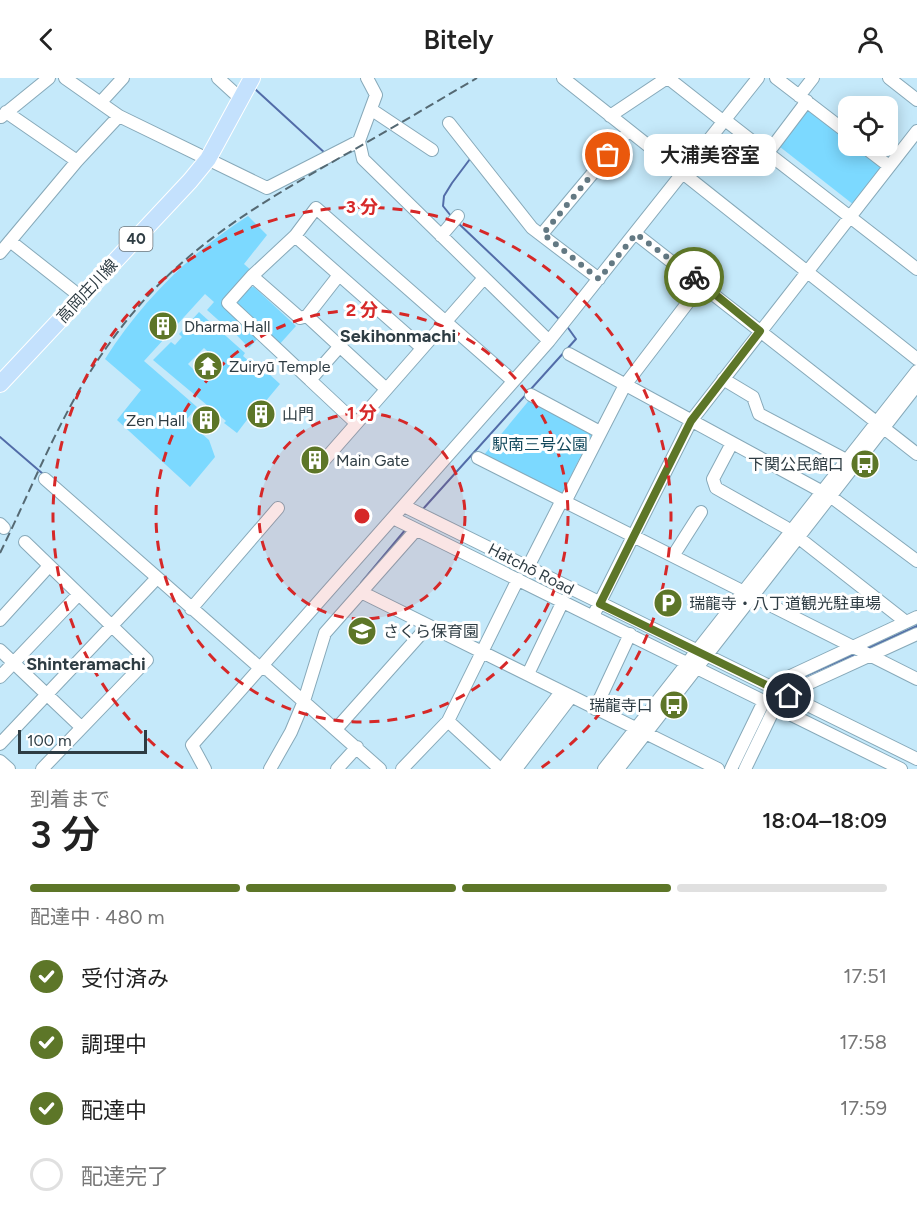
<!DOCTYPE html>
<html lang="ja">
<head>
<meta charset="utf-8">
<style>
  :root { --surface:#fff; --page:#f2f2f2; --text:#222; --muted:#767676; --line:#e0e0e0; --accent:#5d7628 }
  body { margin:0; font-family:Figtree,"Noto Sans JP",sans-serif; background:var(--page); color:var(--text); height:100vh; display:flex; flex-direction:column; font-size:22px; white-space:nowrap }
  * { box-sizing:border-box; margin:0 }
  p { font-size:20px; color:var(--muted) }
  .icon { flex:none; width:33px; height:33px; fill:none; stroke:currentColor; stroke-width:2; stroke-linecap:round; stroke-linejoin:round }
  .map { position:relative; height:691px; overflow:hidden }
  .side { display:flex; flex-direction:column; background:var(--surface); flex:1 }
  .side>* { flex:none }
  .buttons { position:absolute; left:838px; top:18px; display:grid; gap:12px }
  .buttons a { display:grid; place-items:center; width:60px; height:60px; border-radius:12px; background:var(--surface); box-shadow:0 3px 15px #0003; font-size:30px }
  .scale { position:absolute; left:18px; bottom:15px; width:129px; box-sizing:border-box; padding-left:6px; border:3px solid #2e3c43; border-top:0; font-size:16px; line-height:21px; white-space:nowrap; color:#2e3c43; -webkit-text-stroke:4px #fff; paint-order:stroke }
  .pin { position:absolute; display:grid; place-items:center; width:51px; height:51px; color:#fff; margin:-26px; border:3px solid #fff; border-radius:50%; box-shadow:0 2px 6px #0007 }
  .courier { position:absolute; display:grid; place-items:center; width:60px; height:60px; margin:-30px; border:4px solid #5d7628; border-radius:50%; background:#fff; color:#222; box-shadow:0 2px 8px #0007 }
  .bubble { position:absolute; height:42px; border-radius:12px; background:var(--surface); box-shadow:0 3px 15px #0003; font-size:20px; font-weight:600; line-height:42px; text-align:center }
  .headline em { font-style:normal; font-weight:600 }
  .headline div { display:flex; flex-direction:column-reverse }
  .headline { display:flex; align-items:center; justify-content:space-between; height:102px; padding:0 30px }
  h1 { font-size:39px; font-weight:600; line-height:45px }
  .bar { display:grid; grid-template-columns:repeat(4,1fr); gap:9px 6px; align-content:center; height:72px; padding:0 30px }
  .bar i { height:8px; border-radius:4px; background:var(--line) }
  .bar .current { background:var(--accent) }
  .bar p { grid-column:span 4 }
  ol { padding:0 30px; list-style:none }
  li { display:flex; align-items:center; gap:18px; height:66px }
  li p { margin-inline-start:auto }
  li .icon { padding:6px; border-radius:50%; background:var(--accent); color:#fff; stroke-width:4 }
  li:last-child { color:var(--muted) }
  li i { width:33px; height:33px; border:3px solid var(--line); border-radius:50% }
  header { display:flex; justify-content:space-between; align-items:center; height:78px; padding:0 30px; background:var(--surface); font-size:27px; font-weight:600 }
  .map>svg:first-child { display:block }
  .green { fill:#7cd9ff; fill-rule:evenodd }
  .lines { fill:none; stroke-linecap:round; stroke-linejoin:round }
  .stream { stroke:#526ca8; stroke-width:2 }
  .minor-casing { stroke:#87a9b9; stroke-width:14 }
  .major-casing { stroke:#fff; stroke-width:18 }
  .minor { stroke:#fff; stroke-width:12 }
  .major { stroke:#c4e1fd; stroke-width:16 }
  .rail { stroke:#556973; stroke-width:2; stroke-dasharray:9 4.5; stroke-linecap:butt }
  .done { stroke:#637983; stroke-width:6; stroke-dasharray:0 10.8 }
  .route { stroke:#5d7628; stroke-width:8 }
  .ring { fill:none; stroke:#d62828; stroke-width:3; stroke-dasharray:10 8 }
  .labels { text-anchor:middle; dominant-baseline:central; stroke-width:6; stroke-linejoin:round; paint-order:stroke }
  .shield { fill:#fff; stroke:#6d767b; stroke-width:1.5 }
  .shield-label { font-size:15px; font-weight:bold; fill:#2e3c43 }
  .street-label { font-size:16px; fill:#2e3c43; stroke:#fff }
  .poi-label { font-size:16px; fill:#2e3c43; stroke:#fff; text-anchor:start }
  .park-label { font-size:16px; fill:#13495d; stroke:#fff }
  .neighbourhood-label { font-size:18px; font-weight:bold; fill:#2e3c43; stroke:#fff }
  .centre { fill:#d62828; stroke:#fff; stroke-width:3 }
  .ring-label { font-size:18px; text-anchor:middle; font-weight:bold; fill:#d62828; stroke:#fff; stroke-width:6; stroke-linejoin:round; paint-order:stroke }
</style>
</head>
<body>
<header><svg class="icon" aria-label="back" viewBox="0 0 24 24"><path d="M15 5l-7 7 7 7"/></svg>Bitely<svg class="icon" aria-label="person" viewBox="0 0 24 24"><circle cx="12" cy="8" r="4"/><path d="M4 21q1-7 8-7t8 7"/></svg></header>
<div class="map">
<svg width="917" height="691" viewBox="0 0 917 691">
  <rect width="100%" height="100%" fill="#c5e9fa"/>
  <path class="green" d="M809,24l40,32v12h14l24,19 -33,40 -79,-62z
    M248,138l19,19 -23,29 9,8 -29,30 35,35 -10,11 -21,-22 -2,1 -19,-17 7,-8 -9,-8 -61,67 53,46 -11,13 23,20 6,17 -25,30 -73,-67 24,-30 -36,-31c37,-58 86,-107 143,-143z
    M249,209h5l42,39 -18,20 -36,-35 -5,-8 3,-7z
    M199,234l46,41 -2,3 7,6 -2,3 5,4 2,-3 11,9 2,-2 12,11 -15,18 -3,-2 -25,33 -13,-10 2,-2 -73,-61 18,-18 4,3 7,-8 -3,-3zM204,270l17,16 -16,17 -17,-17z
    M531,320l62,34 -32,63 -78,-39z"/>
  <g class="lines">
    <path class="stream" d="M255,11l71,65
      M451,138l-8,-10 1,-10 8,-13 18,-24
      M457,144l102,97
      M0,359l43,37
      M423,431l153,-170 -10,-14
      M361,505l45,-54
      M868,570l49,-22
      M794,603l61,-27"/>
    <g class="minor-casing">
      <path id="minor" d="M65,0l54,38 148,72 92,-47
        M218,0l23,21
        M367,0l9,17 -17,46 4,18 186,182
        M563,0l354,281
        M668,0l56,44
        M776,0l73,56
        M889,0l28,22
        M799,18l14,-18
        M101,24l22,-24
        M372,32l60,40
        M6,34l71,49
        M610,38l57,-38
        M1,39l48,-39
        M725,42l192,149
        M449,45l83,105 67,51
        M863,68l26,20
        M767,76l40,-53
        M542,156l86,-103
        M636,156l281,220
        M295,158l126,111
        M441,158l17,-20
        M10,163l71,56
        M0,175l77,-92 42,-45
        M252,198l-24,27 82,77
        M307,238l32,-41
        M340,268l-30,34 46,43
        M569,276l261,142 87,65
        M723,301l30,18 6,17 93,49
        M385,310l-78,-72 -7,2 -48,-42 43,-40 21,-28 196,172
        M531,317l69,37
        M732,365l-19,36 3,9 69,39 121,95
        M478,380l439,221
        M320,387l164,-187
        M45,401l214,188 9,3 112,99
        M565,424l60,-117 77,-101
        M404,428l513,253
        M393,440l508,251
        M0,446l4,4
        M25,464l122,118 -105,109
        M673,478l28,-44
        M528,489l34,-67
        M361,514l357,177
        M191,531l87,-101
        M593,538l98,-195 226,-290
        M0,542l49,-54
        M0,572l81,77
        M528,596l35,-73
        M0,599l79,-83
        M769,608l148,-69
        M789,617l12,-8 116,-53
        M595,631l35,-75
        M448,643l52,48
        M337,650l91,-102
        M0,666l156,-165
        M0,683l9,8
        M205,691l-13,-24 357,-404 209,-263
        M270,691l21,-37 13,-31 21,-68 91,-103
        M337,691l20,-22
        M402,691l46,-48 70,-142
        M502,691l59,-77
        M516,691l55,-72
        M604,691l313,-398
        M618,691l299,-384
        M731,691l33,-68
        M745,691l30,-62"/>
    </g>
    <g class="major-casing">
      <path id="major" d="M0,306l190,-203 18,-22 44,-81"/>
    </g>
    <use href="#minor" class="minor"/>
    <use href="#major" class="major"/>
    <path class="rail" d="M0,475c34,-69 63,-146 109,-209 65,-92 143,-136 239,-191 43,-24 86,-50 129,-75"/>
  </g>
  <g class="lines">
    <path class="done" d="M608,77l-65,79 56,45 37,-45 58,43"/>
    <path class="route" d="M694,199l66,54 -69,90 -91,183 189,92"/>
  </g>
  <circle cx="362" cy="438" r="103" fill="#d62828" fill-opacity=".12"/>
  <g class="ring">
    <circle cx="362" cy="438" r="103"/>
    <circle cx="362" cy="438" r="206"/>
    <path d="M183 690A309 309 0 1 1 541 690"/>
  </g>
  <defs>
    <g id="building-disc" transform="scale(1.5)"><circle r="9.5" fill="#5d7628" stroke="#fff"/><path d="M-4-6H4V6H1V3H-1V6H-4ZM-2.5-4.3h1.7v1.8h-1.7ZM.8-4.3h1.7v1.8H.8ZM-2.5-1h1.7V.8h-1.7ZM.8-1h1.7V.8H.8Z" fill="#fff"/></g>
    <g id="temple-disc" transform="scale(1.5)"><circle r="9.5" fill="#5d7628" stroke="#fff"/><path d="M0-6L5-2H3V0L6.5 2.5H4V6H1.5V3h-3V6H-4V2.5H-6.5L-3 0V-2H-5Z" fill="#fff"/></g>
    <g id="bus-disc" transform="scale(1.5)"><circle r="9.5" fill="#5d7628" stroke="#fff"/><path d="M-5-6H5V4H4V6H2V4H-2V6H-4V4H-5ZM-3.5-4V0h7V-4ZM-3.5 1.2v1.5H-2V1.2ZM2 1.2v1.5H3.5V1.2Z" fill="#fff"/></g>
    <g id="parking-disc" transform="scale(1.5)"><circle r="9.5" fill="#5d7628" stroke="#fff"/><path d="M-3.5-5.5H1a3.5 3.5 0 0 1 0 7H-1V5.5H-3.5ZM-1-3.4V-.6H.8a1.4 1.4 0 0 0 0-2.8Z" fill="#fff"/></g>
    <g id="school-disc" transform="scale(1.5)"><circle r="9.5" fill="#5d7628" stroke="#fff"/><path d="M0-5L7-2L0 1L-7-2ZM-4 1L0 2.5L4 1V4Q0 6-4 4Z" fill="#fff"/></g>
  </defs>
  <g fill-rule="evenodd">
    <use href="#building-disc" x="163" y="248"/>
    <use href="#temple-disc" x="208" y="288"/>
    <use href="#building-disc" x="261" y="336"/>
    <use href="#building-disc" x="206" y="342"/>
    <use href="#building-disc" x="315" y="382"/>
    <use href="#bus-disc" x="865" y="386"/>
    <use href="#parking-disc" x="668" y="525"/>
    <use href="#school-disc" x="362" y="553"/>
    <use href="#bus-disc" x="674" y="627"/>
  </g>
  <g class="labels">
    <rect class="shield" x="119.5" y="149" width="33" height="24" rx="4.5"/>
    <g class="shield-label">
      <text x="136" y="161">40</text>
    </g>
    <g class="street-label">
      <text transform="translate(87 213) rotate(-47)">高岡庄川線</text>
      <text transform="translate(531 491) rotate(27)">Hatchō Road</text>
    </g>
    <g class="poi-label">
      <text x="184" y="248">Dharma Hall</text>
      <text x="229" y="288">Zuiryū Temple</text>
      <text x="282" y="336">山門</text>
      <text x="185" y="342" text-anchor="end">Zen Hall</text>
      <text x="336" y="382">Main Gate</text>
      <text x="844" y="386" text-anchor="end">下関公民館口</text>
      <text x="689" y="525">瑞龍寺・八丁道観光駐車場</text>
      <text x="383" y="553">さくら保育園</text>
      <text x="653" y="627" text-anchor="end">瑞龍寺口</text>
    </g>
    <g class="park-label">
      <text x="540" y="366">駅南三号公園</text>
    </g>
    <g class="neighbourhood-label">
      <text x="398" y="258">Sekihonmachi</text>
      <text x="86" y="586">Shinteramachi</text>
    </g>
  </g>
  <circle cx="362" cy="438" r="9" class="centre"/>
  <g class="ring-label">
    <text x="362" y="135">3 分</text>
    <text x="362" y="238">2 分</text>
    <text x="362" y="341">1 分</text>
  </g>
</svg>
<div class="buttons">
<a><svg class="icon" aria-label="locate" viewBox="0 0 24 24"><circle cx="12" cy="12" r="6"/><path d="M12 2v4M12 18v4M2 12h4M18 12h4"/></svg></a>
</div>
<div class="scale">100 m</div>
<div class="pin" style="left:608px;top:77px;background:#ea580c"><svg class="icon" aria-label="bag" viewBox="0 0 24 24"><path d="M5 8h14l-1 12H6zM9 8a3 3 0 0 1 6 0"/></svg></div>
<div class="pin" style="left:789px;top:618px;background:#1f2937"><svg class="icon" aria-label="home" viewBox="0 0 24 24"><path d="M3 11l9-7 9 7M6 9v11h12V9"/></svg></div>
<div class="courier" style="left:694px;top:199px"><svg class="icon" aria-label="bike" viewBox="0 0 24 24"><circle cx="6" cy="16" r="4"/><circle cx="18" cy="16" r="4"/><path d="M6 16l4-8h5l3 8M10 8l3 8H6M13 5h3"/></svg></div>
<div class="bubble" style="left:644px;top:56px;width:132px">大浦美容室</div>
</div>
<section class="side">
<div class="headline"><div><h1>3 分</h1><p>到着まで</p></div><em>18:04–18:09</em></div>
<div class="bar"><i class="current"></i><i class="current"></i><i class="current"></i><i></i><p>配達中 · 480 m</p></div>
<ol>
<li><svg class="icon" aria-label="check" viewBox="0 0 24 24"><path d="M5 12l5 5 9-10"/></svg>受付済み<p>17:51</p></li>
<li><svg class="icon" aria-label="check" viewBox="0 0 24 24"><path d="M5 12l5 5 9-10"/></svg>調理中<p>17:58</p></li>
<li><svg class="icon" aria-label="check" viewBox="0 0 24 24"><path d="M5 12l5 5 9-10"/></svg>配達中<p>17:59</p></li>
<li><i></i>配達完了</li>
</ol>
</section>
</body>
</html>
